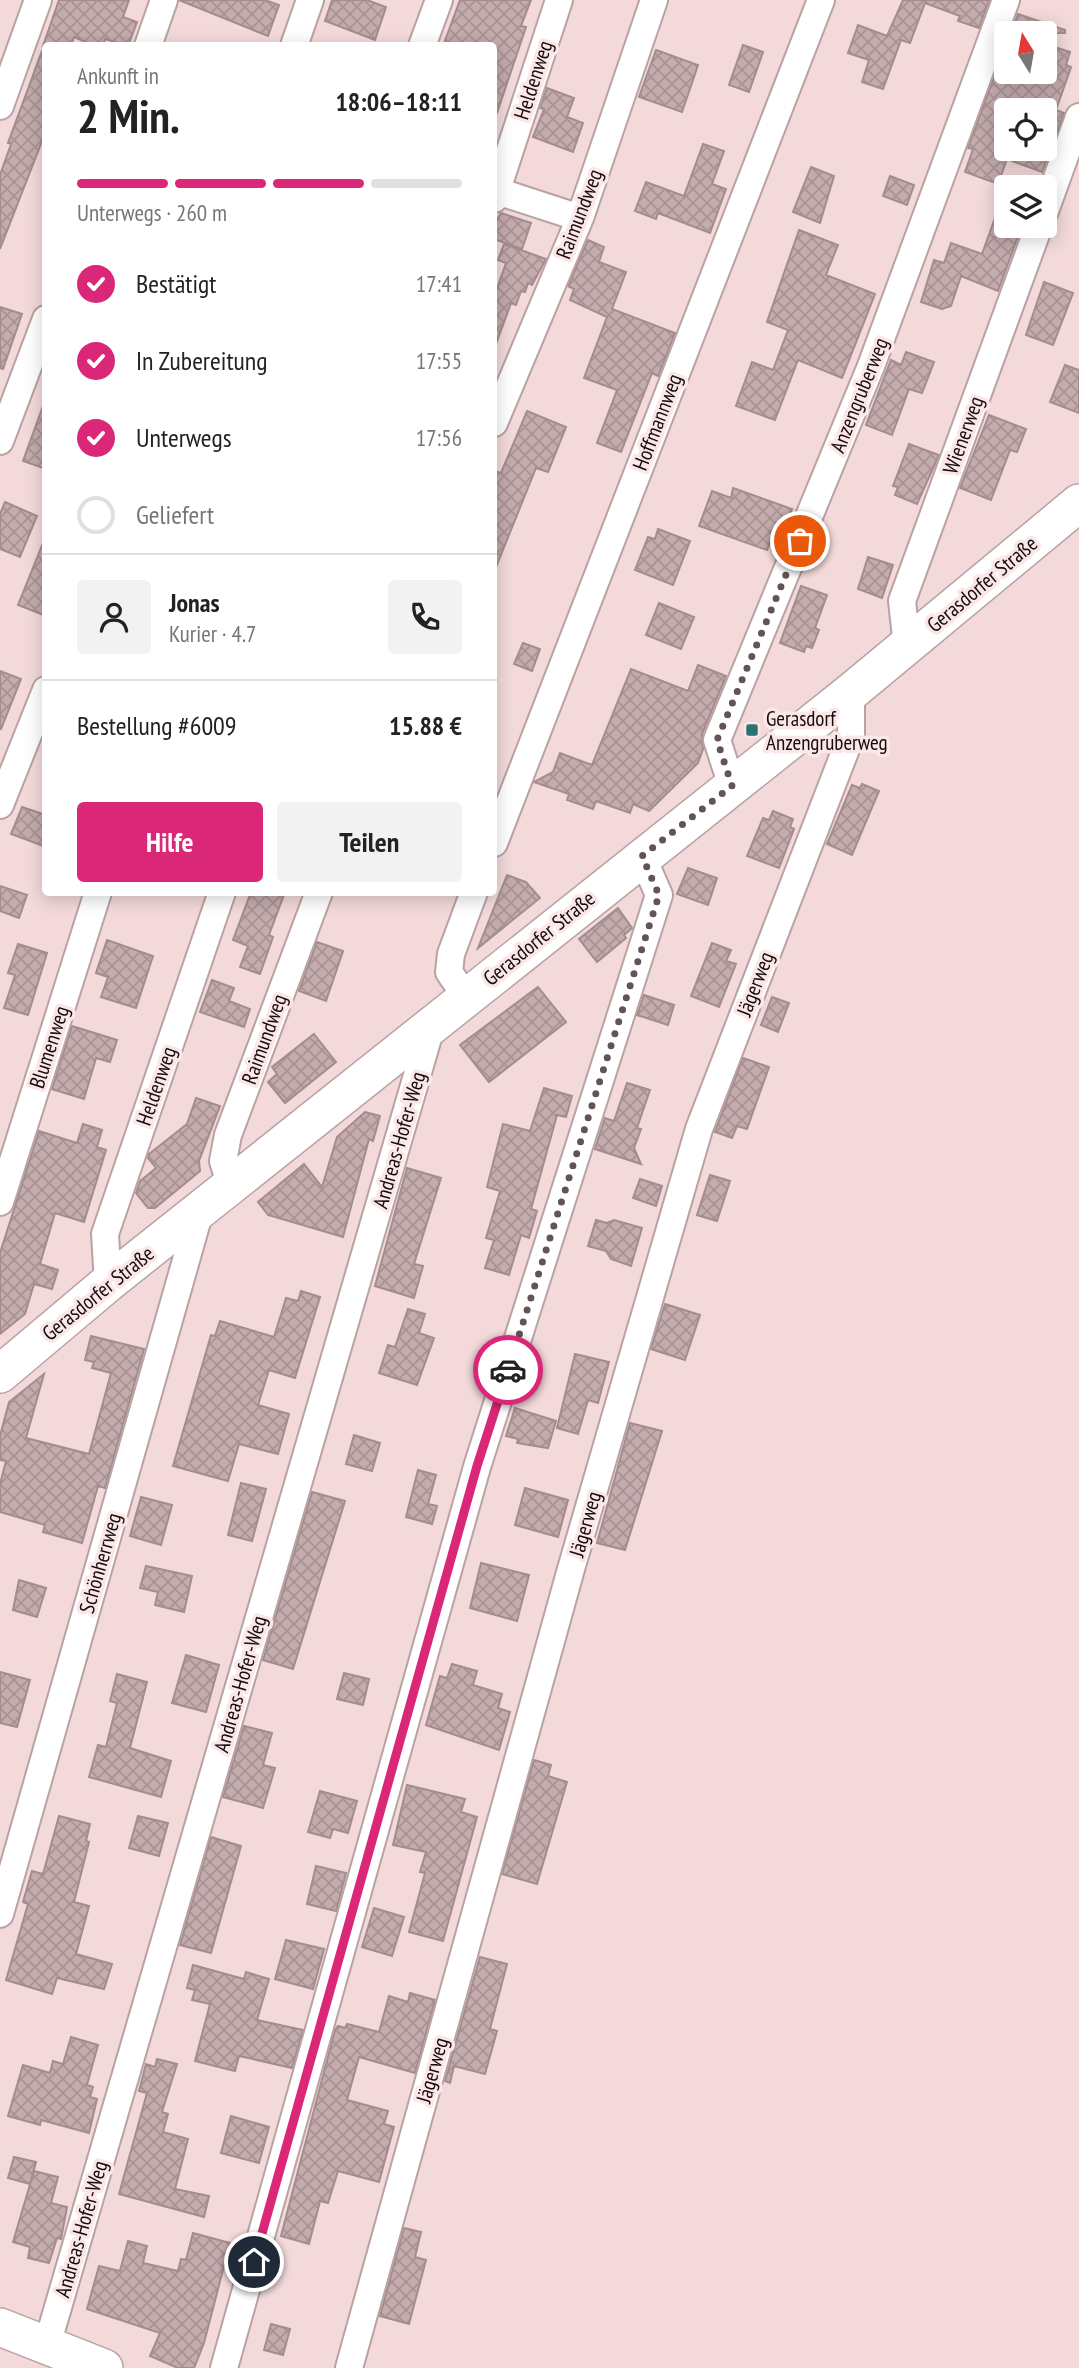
<!DOCTYPE html>
<html lang="de">
<head>
<meta charset="utf-8">
<style>
  :root { --surface:#fff; --page:#f2f2f2; --text:#222; --muted:#767676; --line:#e0e0e0; --accent:#db2777 }
  body { margin:0; font-family:"PT Sans Narrow",sans-serif; background:var(--page); color:var(--text); height:100vh; display:flex; flex-direction:column; font-size:26px; white-space:nowrap }
  * { box-sizing:border-box; margin:0 }
  p { font-size:23px; color:var(--muted) }
  .icon { flex:none; width:38px; height:38px; fill:none; stroke:currentColor; stroke-width:2; stroke-linecap:round; stroke-linejoin:round }
  .map { position:relative; flex:1; overflow:hidden }
  .drawer { position:absolute; left:42px; top:42px; width:455px; height:854px; display:flex; flex-direction:column; background:var(--surface); border-radius:7px; box-shadow:0 4px 18px #0003 }
  .drawer>* { flex:none }
  .needle { width:46px; rotate:349deg }
  .fabs { position:absolute; left:994px; top:21px; display:grid; gap:14px }
  .fabs a { display:grid; place-items:center; width:63px; height:63px; border-radius:7px; background:var(--surface); box-shadow:0 4px 18px #0003; font-size:35px }
  .pin { position:absolute; display:grid; place-items:center; width:60px; height:60px; color:#fff; margin:-30px; border:4px solid #fff; border-radius:50%; box-shadow:0 2px 7px #0007 }
  .courier { position:absolute; display:grid; place-items:center; width:70px; height:70px; margin:-35px; border:5px solid #db2777; border-radius:50%; background:#fff; color:#222; box-shadow:0 2px 9px #0007 }
  .head em { font-style:normal; font-weight:700 }
  .head div { display:flex; flex-direction:column-reverse }
  .head { display:flex; align-items:center; justify-content:space-between; height:119px; padding:0 35px }
  h1 { font-size:46px; font-weight:700; line-height:52px }
  .bar { display:grid; grid-template-columns:repeat(4,1fr); gap:10px 7px; align-content:center; height:84px; padding:0 35px }
  .bar i { height:9px; border-radius:5px; background:var(--line) }
  .bar .current { background:var(--accent) }
  .bar p { grid-column:span 4 }
  .line { display:flex; align-items:center; gap:18px; padding:0 35px; border-top:2px solid var(--line) }
  .line div { flex:1 }
  .round { display:grid; place-items:center; flex:none; width:74px; height:74px; border-radius:7px; background:var(--page) }
  ol { padding:0 35px; list-style:none }
  li { display:flex; align-items:center; gap:21px; height:77px }
  li p { margin-inline-start:auto }
  li .icon { padding:7px; border-radius:50%; background:var(--accent); color:#fff; stroke-width:4 }
  li:last-child { color:var(--muted) }
  li i { width:38px; height:38px; border:4px solid var(--line); border-radius:50% }
  .primary-button { display:flex; gap:14px; margin-top:auto; padding:14px 35px }
  .primary-button a { flex:1; height:80px; border-radius:7px; background:var(--accent); color:#fff; font-size:28px; font-weight:700; line-height:80px; text-align:center }
  .primary-button a+a { background:var(--page); color:var(--text) }
  .map>svg:first-child { display:block }
  .building { fill:url(#building-cross-hatch); stroke:#a48c8e; stroke-width:2; fill-rule:evenodd }
  .lines { fill:none; stroke-linecap:round; stroke-linejoin:round }
  .street-casing { stroke:#baa2a3; stroke-width:30 }
  .secondary-casing { stroke:#baa2a3; stroke-width:40 }
  .street { stroke:#fff; stroke-width:26 }
  .secondary { stroke:#fff; stroke-width:37 }
  .done { stroke:#625455; stroke-width:7; stroke-dasharray:0 12.6 }
  .route { stroke:#db2777; stroke-width:9 }
  .poi-dot { fill:#2c756f; stroke:#fce7e8; stroke-width:2.5 }
  .labels { text-anchor:middle; dominant-baseline:central; stroke-width:7; stroke-linejoin:round; paint-order:stroke }
  .street-label { font-size:21px; fill:#140c0d; stroke:#fce7e8 }
  .poi-label { font-size:21px; fill:#140c0d; stroke:#fce7e8; text-anchor:start }
</style>
</head>
<body>
<div class="map">
<svg width="1079" height="2368" viewBox="0 0 1079 2368">
  <defs>
    <pattern id="building-cross-hatch" width="8" height="8" patternUnits="userSpaceOnUse" patternTransform="scale(1.75)"><rect width="8" height="8" fill="#c4abad"/><path d="M0 0l8 8M0 8l8-8" fill="none" stroke="#a89294"/></pattern>
  </defs>
  <rect width="100%" height="100%" fill="#f3d9da"/>
  <path class="building" d="M59,0h70l-6,17 14,5 -9,24 -23,-7 -2,7h-8l-21,-9 -3,9h-28z
    M179,0h86l14,5 -11,31z
    M332,0h35l19,7 -11,33 -50,-19z
    M460,0h71l-10,26 5,1 -29,86h-3v-67h-51z
    M903,0h86l-10,28 -21,-7 2,-5 -35,-13 -15,40 -9,-3 -18,49 -21,-7 7,-22 -21,-7 10,-28 29,11z
    M1018,14l47,16v3h-54z
    M1045,44l25,8 -4,13 5,2 -15,43 8,3 -22,59 -35,-13 -9,25 -33,-12 8,-23 -5,-1 28,-76h49zM1006,110h39v39h-39z
    M743,45l20,7 -14,40 -20,-7z
    M656,50l42,15 -16,47 -43,-15z
    M42,51l4,1v79l-46,118v-74l11,-31 -3,-1z
    M547,88l27,10 -7,19 16,6 -10,29 -40,-15 11,-28 -4,-1z
    M703,144l21,7 -12,33 14,5 -16,44 -52,-20 -2,6 -21,-8 11,-29 38,14z
    M811,167l23,9 -14,47 -27,-11z
    M890,176l24,9 -7,20 -24,-9z
    M501,213l30,10 -9,26 -28,-10v-14z
    M995,218l11,4v4l15,2 -23,63 -37,-15 -10,30 -9,3 -21,-7 13,-42 10,3 7,-20 31,11z
    M799,230l39,15 -12,30 49,19 -33,84 -44,-18 -23,60 -39,-14 16,-44 21,8 15,-40 -21,-8z
    M588,240l16,7 -5,15 27,10 -14,37 63,24 -17,43 -6,-3 -31,79 -24,-9 20,-53 -33,-12 23,-61 -37,-17 4,-11 -6,-3z
    M504,244l42,15 -14,26 -4,-2 -3,9 -4,-1 -5,14 -5,-2 -15,41 -2,-47 12,-34 -8,-3z
    M1044,282l29,11 -20,52 -27,-10z
    M0,307l22,7 -19,55 -3,-1z
    M906,352l28,10 -12,31 -13,-4 -17,46 -26,-10 25,-65 10,5z
    M1065,365l14,5v43l-29,-11z
    M43,406h3v63l-23,-8z
    M527,411l39,16 -18,45 -12,-4 -42,104v-88l4,-12 3,1z
    M989,415l37,14 -9,23 -7,-2 -19,50 -31,-12z
    M909,444l30,11 -22,49 -22,-9 3,-8 -5,-1z
    M733,488l59,21 -8,21 -7,12 -6,-2 -4,10 -68,-24 13,-35 19,7z
    M5,502l32,14 -17,41 -20,-8v-35z
    M658,529l32,12 -17,44 -38,-15 13,-33 7,2z
    M45,538h1v78l-28,-11z
    M868,557l25,8 -11,33 -24,-9z
    M801,586l26,9 -12,33 4,2 -7,18 -6,-2 -2,6 -24,-9z
    M659,603l35,14 -13,32 -35,-14z
    M523,643l17,6 -8,22 -18,-7z
    M698,665l28,11 -24,58 1,15 -5,14 -49,48 -16,-7 -3,9 -34,-12 -3,8 -26,-9 2,-6 -35,-12 19,-10 7,-19 32,12 39,-96 57,22z
    M0,671l21,8 -20,50 -1,-1z
    M862,784l17,7 -27,64 -25,-11 25,-59 8,3z
    M22,807l24,8v32l-35,-13z
    M773,811l20,8 -3,8 4,2 -15,39 -32,-12 16,-38 6,2z
    M688,868l29,10 -9,27 -31,-11z
    M507,875l19,7 14,16 -62,50z
    M0,886l27,9 -8,23 -19,-7z
    M251,892h34l-16,43 4,2 -13,37 -20,-7 8,-21 -15,-6z
    M618,908l14,20 -8,7 2,3 -29,24 -18,-23z
    M107,940l46,16 -17,52 -35,-11 7,-20 -12,-4z
    M317,942l26,9 -17,50 -27,-10z
    M712,943l19,7 -5,11 10,3 -17,43 -28,-11z
    M18,944l29,9 -19,62 -24,-7 11,-33 -7,-2z
    M212,980l22,8 -5,13 21,8 -6,18 -44,-15z
    M538,987l28,35 -77,60 -29,-37z
    M644,995l30,10 -6,20 -31,-10z
    M772,997l17,6 -11,29 -17,-7z
    M72,1026l45,14 -7,22 -14,-4 -12,41 -32,-10z
    M314,1034l22,28 -51,41 -17,-21 9,-8 -5,-7z
    M743,1058l26,9 -22,62 -10,-3 -5,12 -17,-6z
    M627,1083l23,7 -13,38 4,1 -7,19 7,16 -46,-15 10,-31 9,3z
    M544,1088l28,8 -6,21 -9,-2 -26,94 6,2 -8,27 -8,-3 -12,40 -24,-7 9,-28 -8,-2 14,-47 -13,-4 16,-63 27,7z
    M196,1098l24,8 -21,55 1,10 -45,37h-7l-12,-15 4,-12 16,-13 -8,-10 1,-4 38,-30z
    M365,1112l15,4 -7,25 -4,-2 -26,98 -75,-22 -10,-13 46,-38 18,23 15,-50z
    M83,1124l19,6 -5,17 9,3 -22,72 -29,-9 -15,51 18,6 -6,19 -18,-5 -9,30 -25,20v-81l39,-122 38,12z
    M407,1168l34,10 -27,86 9,2 -9,32 -39,-12z
    M710,1175l20,6 -13,40 -20,-6z
    M640,1179l22,7 -6,20 -23,-8z
    M596,1220l11,3 7,-3 28,8 -11,38 -20,-7 -5,-8 -18,-5z
    M301,1291l19,6 -25,81 -26,-8 -11,35 31,9 -11,40 -39,-10 -11,37 -55,-15 38,-131 4,1 5,-15 54,16 12,-39 12,3z
    M665,1304l35,11 -15,45 -34,-11z
    M408,1309l17,5 -6,19 15,5 -17,47 -38,-12 9,-28 7,2z
    M91,1336l53,13 -39,139 -7,-2 -16,57 -39,-11 2,-7 -45,-13v-28l6,-23 -6,-1v-24l9,-34 35,-28 -18,64 63,16 22,-81 -19,-5 2,-6 -9,-2z
    M575,1354l34,8 -11,41 -10,-3 -10,34 -21,-6z
    M515,1408l41,13 -8,27 -31,-5 1,-4 -12,-3z
    M630,1423l32,8 -37,119 -28,-7z
    M354,1435l26,8 -8,28 -26,-7z
    M418,1470l18,5 -8,29 9,2 -5,18 -26,-7z
    M241,1483l25,6 -14,52 -24,-6z
    M525,1488l43,12 -10,37 -43,-12z
    M312,1492l33,9 -52,168 -30,-9z
    M141,1497l31,8 -11,40 -31,-9z
    M481,1563l48,12 -12,46 -47,-13z
    M146,1566l46,10 -8,36 -29,-7 3,-13 -18,-4z
    M19,1580l27,8 -9,29 -24,-7z
    M186,1655l33,10 -13,47 -34,-9z
    M452,1664l25,7 -4,14 29,9 -4,14 12,4 -11,38 -73,-25 14,-49 7,2z
    M0,1672l30,8 -13,47 -17,-4z
    M344,1673l25,6 -6,26 -26,-6z
    M117,1674l30,8 -17,66 41,13 -10,36 -72,-20 9,-32 8,2 11,-44 -7,-2z
    M244,1726l28,7 -9,32 12,3 -12,40 -40,-11z
    M534,1760l17,5 -3,11 19,6 -30,102 -35,-10z
    M407,1785l58,14 -4,13 16,5 -34,124 -34,-9 16,-59 -5,-1 6,-20 -33,-7z
    M320,1791l37,10 -9,32 -15,-4 -3,9 -22,-6z
    M59,1816l31,8 -4,17 3,1 -15,60 15,4 -13,48 36,10 -8,25 -47,-11 -5,16 -46,-14 22,-76 -5,-2 9,-31 11,3z
    M138,1816l30,7 -9,33 -30,-8z
    M211,1837l30,9 -30,107 -31,-8z
    M316,1866l30,7 -10,38 -29,-7z
    M374,1908l30,9 -12,39 -30,-9z
    M286,1940l38,9 -11,40 -38,-10z
    M480,1957l27,7 -17,65 7,2 -12,43 -31,-8 -4,17 -5,-2z
    M193,1965l51,14 2,-7 23,7 -12,41 46,10 -11,38 -53,-12 -4,15 -40,-10 15,-57 -18,-4 3,-10 -8,-2z
    M410,1993l25,7 -20,73 -56,-16 -12,43 41,11 -4,13 10,3 -15,55 -41,-11 -10,32 -8,-2 -11,43 -28,-8 54,-206 3,-4 7,2 2,-4 32,8 10,-36 19,6z
    M71,2037l27,8 -11,40 6,2 -3,10 7,2 -8,34 -48,-13 -1,5 -32,-9 15,-51 27,8 3,-12 10,3z
    M157,2059l20,5 -15,48 6,2 -5,18 25,7 -13,50 34,7 -5,21 -85,-23 28,-101 -8,-2 7,-27 9,3z
    M231,2116l38,11 -10,36 -38,-10z
    M14,2157l22,5 -6,22 -22,-6z
    M34,2171l24,6 -7,26 16,4 -6,32 -4,-1 -8,25 -21,-5 2,-11 -17,-5z
    M404,2228l17,4 -6,25 11,3 -17,64 -29,-8z
    M193,2233l37,10 -26,100 -10,25h-16l-28,-12 10,-23 -73,-24 12,-43 21,5 8,-30 19,5 -4,17 35,8 3,-12 5,1z
    M271,2324l19,5 -7,26 -19,-5z"/>
  <g class="lines">
    <g class="street-casing">
      <path id="street" d="M148,46l16,-46
        M294,46l16,-46
        M422,46l17,-46
        M0,106l38,-106
        M497,191l83,27
        M494,199l65,-199
        M1045,211l34,-94
        M494,423l86,-205 74,-218
        M0,441l46,-122
        M907,646l-5,-45 137,-375
        M732,786l-15,-46 154,-374 135,-366
        M0,805l46,-115
        M494,843l327,-843
        M466,997l-17,-25 2,-18 23,-62
        M231,1187l-8,-26 5,-26 91,-243
        M0,1202l98,-310
        M108,1283l-3,-49 117,-342
        M0,1914l200,-703
        M47,2345l385,-1321
        M224,2368l253,-901 182,-572 -17,-39
        M349,2368l222,-799 128,-440 152,-393v-44"/>
    </g>
    <g class="secondary-casing">
      <path id="secondary" d="M0,1374l108,-91 743,-591 228,-189
        M0,2327l104,41"/>
    </g>
    <use href="#street" class="street"/>
    <use href="#secondary" class="secondary"/>
  </g>
  <g class="lines">
    <path class="done" d="M508,1370l151,-475 -17,-39 90,-70 -15,-46 83,-199"/>
    <path class="route" d="M254,2262l223,-796 31,-96"/>
  </g>
  <rect class="poi-dot" x="745" y="723" width="14" height="14" rx="3.5"/>
  <g class="labels">
    <g class="street-label">
      <text transform="translate(533 80) rotate(-72)">Heldenweg</text>
      <text transform="translate(579 214) rotate(-69)">Raimundweg</text>
      <text transform="translate(859 395) rotate(-68)">Anzengruberweg</text>
      <text transform="translate(657 422) rotate(-69)">Hoffmannweg</text>
      <text transform="translate(963 435) rotate(-70)">Wienerweg</text>
      <text transform="translate(982 584) rotate(-40)">Gerasdorfer Straße</text>
      <text transform="translate(539 938) rotate(-39)">Gerasdorfer Straße</text>
      <text transform="translate(755 984) rotate(-69)">Jägerweg</text>
      <text transform="translate(264 1039) rotate(-70)">Raimundweg</text>
      <text transform="translate(49 1047) rotate(-72)">Blumenweg</text>
      <text transform="translate(156 1086) rotate(-71)">Heldenweg</text>
      <text transform="translate(399 1140) rotate(-74)">Andreas-Hofer-Weg</text>
      <text transform="translate(98 1293) rotate(-39)">Gerasdorfer Straße</text>
      <text transform="translate(585 1524) rotate(-74)">Jägerweg</text>
      <text transform="translate(100 1563) rotate(-74)">Schönherrweg</text>
      <text transform="translate(240 1684) rotate(-74)">Andreas-Hofer-Weg</text>
      <text transform="translate(432 2070) rotate(-74)">Jägerweg</text>
      <text transform="translate(81 2229) rotate(-74)">Andreas-Hofer-Weg</text>
    </g>
    <g class="poi-label">
      <text x="766" y="718">Gerasdorf<tspan x="766" dy="24">Anzengruberweg</tspan></text>
    </g>
  </g>
</svg>
<div class="fabs">
<a><svg class="needle" viewBox="-14 -14 28 28"><path d="M0-13l5 13h-10z" fill="#e53935"/><path d="M0 13l5-13h-10z" fill="#767676"/></svg></a>
<a><svg class="icon" aria-label="locate" viewBox="0 0 24 24"><circle cx="12" cy="12" r="6"/><path d="M12 2v4M12 18v4M2 12h4M18 12h4"/></svg></a>
<a><svg class="icon" aria-label="layers" viewBox="0 0 24 24"><path d="M12 4l9 5-9 5-9-5zM3 14l9 5 9-5"/></svg></a>
</div>
<div class="pin" style="left:800px;top:541px;background:#ea580c"><svg class="icon" aria-label="bag" viewBox="0 0 24 24"><path d="M5 8h14l-1 12H6zM9 8a3 3 0 0 1 6 0"/></svg></div>
<div class="pin" style="left:254px;top:2262px;background:#1f2937"><svg class="icon" aria-label="home" viewBox="0 0 24 24"><path d="M3 11l9-7 9 7M6 9v11h12V9"/></svg></div>
<div class="courier" style="left:508px;top:1370px"><svg class="icon" aria-label="car" viewBox="0 0 24 24"><path d="M5 17H2v-5l4-1 3-4h7l3 4 3 1v5h-3M9 17h6M6 11h13"/><circle cx="7" cy="17" r="2"/><circle cx="17" cy="17" r="2"/></svg></div>
<section class="drawer">
<div class="head"><div><h1>2 Min.</h1><p>Ankunft in</p></div><em>18:06–18:11</em></div>
<div class="bar"><i class="current"></i><i class="current"></i><i class="current"></i><i></i><p>Unterwegs · 260 m</p></div>
<ol>
<li><svg class="icon" aria-label="check" viewBox="0 0 24 24"><path d="M5 12l5 5 9-10"/></svg>Bestätigt<p>17:41</p></li>
<li><svg class="icon" aria-label="check" viewBox="0 0 24 24"><path d="M5 12l5 5 9-10"/></svg>In Zubereitung<p>17:55</p></li>
<li><svg class="icon" aria-label="check" viewBox="0 0 24 24"><path d="M5 12l5 5 9-10"/></svg>Unterwegs<p>17:56</p></li>
<li><i></i>Geliefert</li>
</ol>
<div class="line" style="height:126px"><a class="round"><svg class="icon" aria-label="person" viewBox="0 0 24 24"><circle cx="12" cy="8" r="4"/><path d="M4 21q1-7 8-7t8 7"/></svg></a><div><b>Jonas</b><p>Kurier · 4.7</p></div><a class="round"><svg class="icon" aria-label="phone" viewBox="0 0 24 24"><path d="M5 4h4l2 5-3 2q2 4 5 5l2-3 5 2v4C11 20 4 13 5 4z"/></svg></a></div>
<div class="line" style="height:91px"><div>Bestellung #6009</div><b>15.88 €</b></div>
<div class="primary-button"><a>Hilfe</a><a>Teilen</a></div>
</section>
</div>
</body>
</html>
